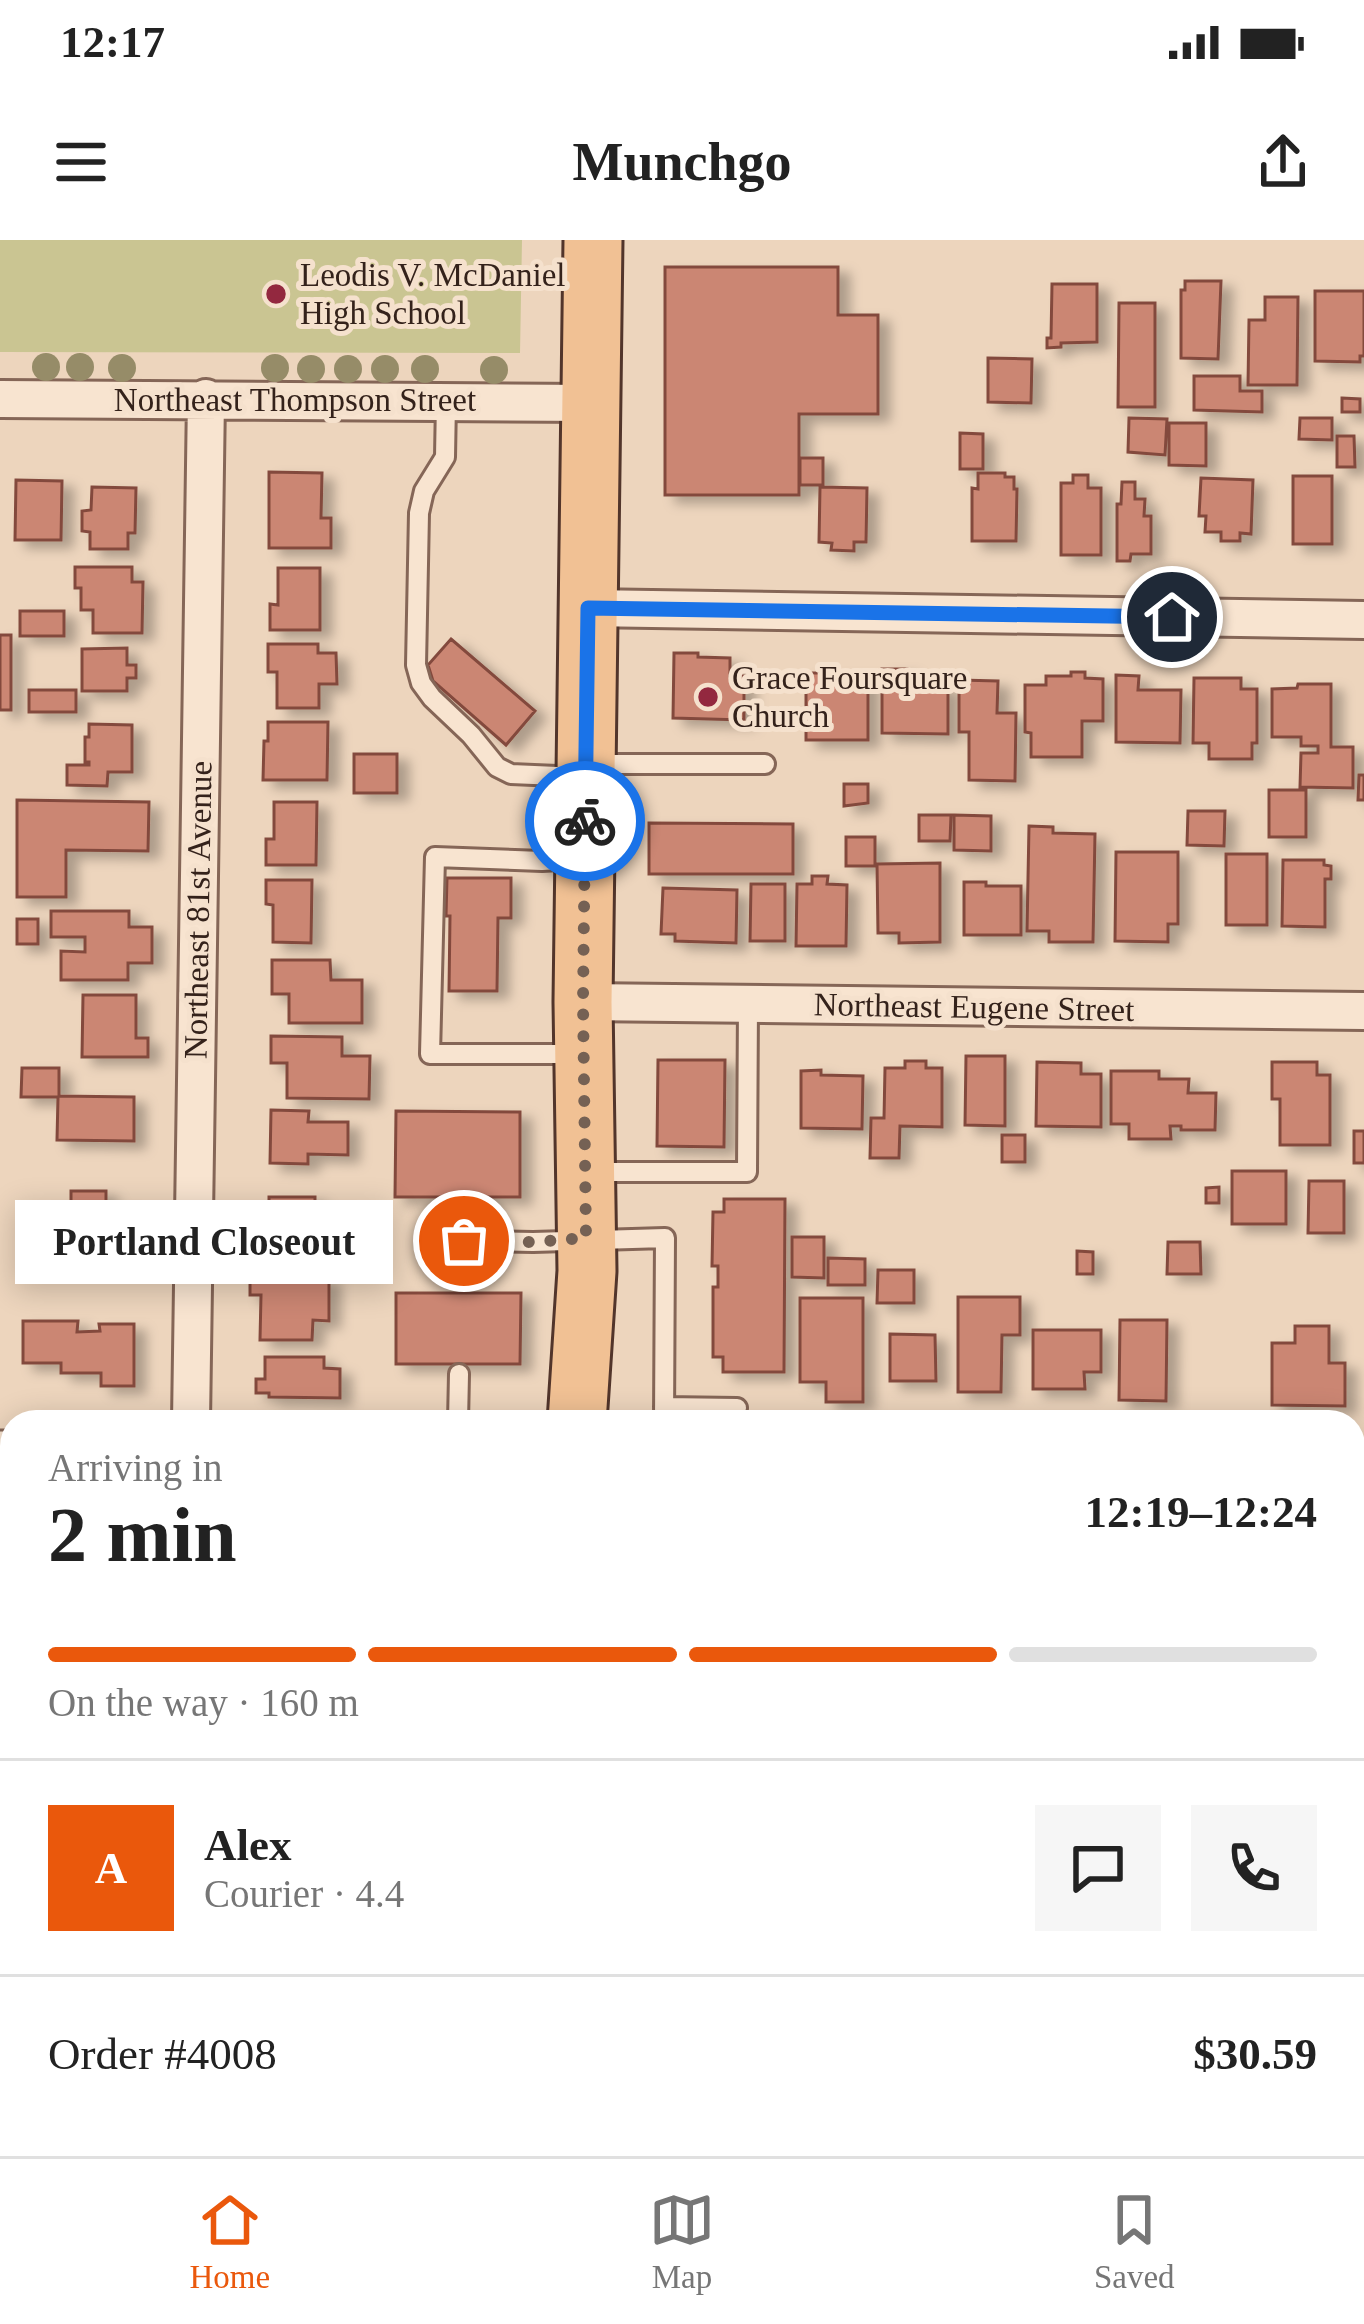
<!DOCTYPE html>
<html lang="en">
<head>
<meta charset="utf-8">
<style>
  :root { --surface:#fff; --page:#f6f6f6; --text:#222; --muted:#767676; --line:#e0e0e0; --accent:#ea580c }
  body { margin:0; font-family:"Times New Roman",serif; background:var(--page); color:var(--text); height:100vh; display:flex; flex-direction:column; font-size:45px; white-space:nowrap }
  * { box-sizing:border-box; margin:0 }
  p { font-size:39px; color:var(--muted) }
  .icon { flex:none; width:66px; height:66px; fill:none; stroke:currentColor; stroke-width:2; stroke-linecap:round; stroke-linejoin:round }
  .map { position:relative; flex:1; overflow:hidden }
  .side { position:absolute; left:0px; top:1170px; width:1365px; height:747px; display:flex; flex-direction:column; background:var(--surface); border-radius:36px 36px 0 0; box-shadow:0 6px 30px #0003 }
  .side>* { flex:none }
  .pin { position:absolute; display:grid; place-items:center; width:102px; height:102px; color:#fff; margin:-51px; border:6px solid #fff; border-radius:50%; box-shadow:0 3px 12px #0007 }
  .courier { position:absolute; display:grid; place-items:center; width:120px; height:120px; margin:-60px; border:9px solid #1a73e8; border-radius:50%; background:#fff; color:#222; box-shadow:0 3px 15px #0007 }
  .bubble { position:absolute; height:84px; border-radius:0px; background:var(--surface); box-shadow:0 6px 30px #0003; font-size:39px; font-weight:600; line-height:84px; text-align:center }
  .head em { font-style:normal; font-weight:600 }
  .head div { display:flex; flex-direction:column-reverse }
  .head { display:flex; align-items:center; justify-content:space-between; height:204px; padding:0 48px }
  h1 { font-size:78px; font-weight:600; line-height:90px }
  .bar { display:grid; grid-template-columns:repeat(4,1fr); gap:18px 12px; align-content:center; height:144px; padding:0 48px }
  .bar i { height:15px; border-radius:9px; background:var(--line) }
  .bar .selected { background:var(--accent) }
  .bar p { grid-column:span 4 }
  .line { display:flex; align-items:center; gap:30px; padding:0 48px; border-top:3px solid var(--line) }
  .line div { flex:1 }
  .round { display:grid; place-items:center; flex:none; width:126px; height:126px; border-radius:0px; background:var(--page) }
  .status { display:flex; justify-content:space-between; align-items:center; height:84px; padding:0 60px; background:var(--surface); direction:ltr }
  .status svg { height:33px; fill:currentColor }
  header { display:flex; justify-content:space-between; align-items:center; height:156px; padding:0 48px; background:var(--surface); font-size:54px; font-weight:600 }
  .tab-bar { display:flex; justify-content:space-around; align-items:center; height:168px; border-top:3px solid var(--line); background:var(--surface); font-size:33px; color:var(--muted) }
  .tab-bar a { display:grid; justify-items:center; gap:6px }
  .tab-bar .selected { color:var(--accent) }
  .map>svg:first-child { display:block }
  .green { fill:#cac592 }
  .building { fill:#cb8673; stroke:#834a3d; stroke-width:3; filter:url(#shadow) }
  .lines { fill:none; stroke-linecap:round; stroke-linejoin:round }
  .service-casing { stroke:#856657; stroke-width:24 }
  .minor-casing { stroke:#856657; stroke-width:42 }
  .tertiary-casing { stroke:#856657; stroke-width:51 }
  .primary-casing { stroke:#52352b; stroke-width:63 }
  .service { stroke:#f8e4d0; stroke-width:18 }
  .minor { stroke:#f8e4d0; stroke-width:36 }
  .tertiary { stroke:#f8e4d0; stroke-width:45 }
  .primary { stroke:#f1c194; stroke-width:57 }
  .tree { fill:#968c68 }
  .done { stroke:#756154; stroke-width:12; stroke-dasharray:0 21.6 }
  .route { stroke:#1a73e8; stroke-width:15 }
  .poi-dot { fill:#93283f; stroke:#f5e1cd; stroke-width:4.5 }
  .labels { text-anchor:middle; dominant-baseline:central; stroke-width:10; stroke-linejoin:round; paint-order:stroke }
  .poi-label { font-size:33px; fill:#34221b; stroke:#f5e1cd; text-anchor:start }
  .street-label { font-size:33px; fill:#34221b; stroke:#f5e1cd }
</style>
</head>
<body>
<div class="status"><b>12:17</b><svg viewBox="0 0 49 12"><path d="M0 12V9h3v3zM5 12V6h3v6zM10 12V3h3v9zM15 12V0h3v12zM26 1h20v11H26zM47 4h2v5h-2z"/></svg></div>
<header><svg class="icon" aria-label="menu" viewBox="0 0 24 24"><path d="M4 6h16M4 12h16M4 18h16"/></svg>Munchgo<svg class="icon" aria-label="share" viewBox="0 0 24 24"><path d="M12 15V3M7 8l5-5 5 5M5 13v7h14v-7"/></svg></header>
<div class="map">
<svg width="1364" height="1916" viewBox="0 0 1364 1916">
  <defs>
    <filter id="shadow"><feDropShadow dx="11" dy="7" stdDeviation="6" flood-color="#0004"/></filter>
  </defs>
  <rect width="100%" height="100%" fill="#edd5bd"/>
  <path class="green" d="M0,0h522l-2,113 -520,-1z
    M413,1905h67v11h-67z"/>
  <path class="building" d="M665,27h173v48h40v99h-79v81h-134z
    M1185,41h36l-3,78 -37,-1v-68h4z
    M1052,44h45v58l-36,1v4l-14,1v-10h4z
    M1315,51h49v65h-4v6l-45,-1z
    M1265,57h33l-1,88h-49l1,-65h16z
    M1119,63h36v104h-37z
    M988,118l44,1 -1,44 -43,-1z
    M1194,136h46v15h22v21l-68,-2z
    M1342,158l18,1v13h-18z
    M1129,178l38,1 -2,36 -37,-3z
    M1300,178h32v22l-33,-1z
    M1169,183h37v43l-37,-1z
    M960,193l23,1v35h-23z
    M1337,196h17l1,31h-18z
    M800,218h23v27h-23z
    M269,232l53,1 -1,45h10v30h-62z
    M978,233h27v4h9v12h3l-1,52h-44v-53l6,1z
    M1073,235h15v13h13v67h-40v-72h12z
    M1293,236h39v68h-39z
    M1201,238l52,2 -2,54 -11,-1v8h-19v-9h-16l1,-16h-7z
    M16,240l46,1 -1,59h-46z
    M1122,242h13v17h10l-1,17h7v38h-20l-1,7h-13v-57h4z
    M92,247l44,1 -1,45h-7v16h-38v-17l-8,-1v-20l9,-1z
    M820,247l47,1 -1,54h-12v9l-23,-1 1,-7 -13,-1z
    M75,327h57v15h11l-1,51h-49v-23h-12v-22h-6z
    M278,328h42v62h-50v-26l8,1z
    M20,371h44v25h-44z
    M0,395h11v75h-11z
    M451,399l84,72 -29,34 -73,-64 -5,-16z
    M268,404h50v9h18l1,31h-18v24h-42v-36h-9z
    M127,408v17h9v13h-9v13h-45v-42z
    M674,413h24v4l32,1v18h14v44l-71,-2z
    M882,429h25v15l41,1v49l-66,-1z
    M1071,432h14v6l18,1v42h-21v36h-51v-24l-6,-1v-47h21v-9h25z
    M806,433h62v67h-62z
    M1116,435l23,1 -1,14h43l-1,53 -64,-1z
    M1194,438h47v11h16v54h-5v16h-43v-16h-16z
    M959,440l39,1 -1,32h19l-1,68 -46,-1v-48h-10z
    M1298,444h33v63h22v41l-53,-1 1,-34h17v-7h-17v-9h-29v-48l25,-1z
    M29,450h47v22h-47z
    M268,482h60l-1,58h-64l1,-39h4z
    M89,484l43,1v47h-24l-1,14 -40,-1v-20h22v-3h-4v-25h4z
    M354,514h43v39h-43z
    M1359,535h5v25h-6z
    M844,544h24v19l-24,3z
    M1269,550h37v47h-37z
    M17,560l132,2 -1,49 -82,-1v47h-49z
    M274,562h43l-1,63h-50v-26h8z
    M1188,571h37l-1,35 -37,-1z
    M919,575h32l-1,26h-31z
    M954,575l37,1v35l-37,-1z
    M649,583l144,1v50h-144z
    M1029,586l24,1v6l42,1 -2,108h-44v-11h-22z
    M846,597h29v29h-29z
    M1116,612h62v72h-10v18l-53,-1z
    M1226,614h41v71h-41z
    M1283,620h41v5l7,1v13h-6v48l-43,-1z
    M940,623v79l-41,1v-10h-21l-1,-69z
    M812,636h16l-1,8 20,1 -1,61h-50l1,-62h15z
    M447,638h64v40h-13l-1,73h-48l1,-75h-4z
    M266,640h46l-1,63 -38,-1v-37l-7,-1z
    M964,642h22v4h35v49h-57z
    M751,644h34v57h-35z
    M663,648l74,2 -1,53 -61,-2v-7h-14z
    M51,671h78v16h23v36h-24v17h-67v-29l24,1v-15h-34z
    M17,679h21v25h-21z
    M272,720h58l1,20h31v43h-73v-29h-17z
    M83,755h53v43h12v19h-66z
    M271,796l71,1v19h28l-1,43 -82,-1v-35h-16z
    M966,816h39v70l-40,-1z
    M658,820h67l-1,87 -67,-1z
    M905,821h21v7h16v59l-42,-1 -1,32h-29l1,-40h13l1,-50h20z
    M1037,822l44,1v11h20v53l-65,-1z
    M1272,822h45v13h13v70h-50v-46h-8z
    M22,828h37v28l75,1v44l-77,-1 1,-43h-37z
    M821,830v5l42,1 -1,53 -61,-1v-57z
    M1111,831h48v8h30l-1,14h28l-1,37h-34v-4h-11l1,13h-42v-15h-18z
    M271,870l38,1 -1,11h40v33l-40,-1v10l-38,-1z
    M396,871l124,1v85h-125z
    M1354,891h10v32h-10z
    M1002,895h23v27h-23z
    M1232,931h54v53h-54z
    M1309,941h35v52h-36z
    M1219,947v16h-13v-15z
    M71,951h35v15h24v49l-59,-1z
    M269,957h46v27h13v39l-70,-1v-39h11z
    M724,959h61l-1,173h-61v-15h-10v-70h5v-21h-6l1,-54h11z
    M792,997h32v41l-32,-1z
    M1168,1002h32l1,32h-34z
    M1077,1011l16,1v22h-16z
    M828,1018l37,1v26h-37z
    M878,1030h36v33h-37z
    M250,1036l79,1v44l-16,-1 -1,20h-52l1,-45h-11z
    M396,1053h125l-1,71h-124z
    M958,1057h62v38h-18l-1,57h-43z
    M800,1058h63v104h-37v-20h-26z
    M1120,1080h47l-1,81 -47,-1z
    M23,1081h55l-1,11 23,-1 -1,-7h35v62h-33v-13h-40v-10h-38z
    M1295,1086h34v37h16v43l-73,-1v-62h23z
    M1033,1090h68v42h-17l1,17h-52z
    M890,1094l45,1 1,46h-46z
    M265,1117h59v11l16,1v29l-71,-1v-4h-13v-14h9z
    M0,1271h12v634h42v11h-54z
    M1353,1320h11v67h-11z
    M1353,1569l11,1v80h-11z
    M1353,1816h10l1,58h-11z
    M756,1905l136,1v10h-136z"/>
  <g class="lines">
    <g class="service-casing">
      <path id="service" d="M446,161l-1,56 -21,34 -5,22 -3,152 5,18 11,15 39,37 26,32 14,7 69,3
        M590,524h175
        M577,619l-35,2 -107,-4 -5,197h149
        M590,932h157l1,-168
        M430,1000l103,2 132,-4 -1,184
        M664,1167l73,1
        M458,1182l1,-48
        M133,1916v-11
        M213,1916v-11
        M302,1916v-11
        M376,1916v-11"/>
    </g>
    <g class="minor-casing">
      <path id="minor" d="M0,159l591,4
        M588,368l776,12
        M583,762l781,9
        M191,1182l15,-1024
        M1353,1240h11
        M1353,1720h11"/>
    </g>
    <g class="tertiary-casing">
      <path id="tertiary" d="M0,1214h12"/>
    </g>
    <g class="primary-casing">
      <path id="primary" d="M577,1182l10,-151 -4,-269 10,-762
        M557,1916l7,-11"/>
    </g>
    <use href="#service" class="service"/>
    <use href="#minor" class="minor"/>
    <use href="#tertiary" class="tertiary"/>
    <use href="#primary" class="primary"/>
  </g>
  <g class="tree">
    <circle cx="46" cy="127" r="14"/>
    <circle cx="80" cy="127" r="14"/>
    <circle cx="122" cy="128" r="14"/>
    <circle cx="275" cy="128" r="14"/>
    <circle cx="311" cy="129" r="14"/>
    <circle cx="348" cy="129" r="14"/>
    <circle cx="385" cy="129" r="14"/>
    <circle cx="425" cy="129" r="14"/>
    <circle cx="494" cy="130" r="14"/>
  </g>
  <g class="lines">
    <path class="done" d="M464,1001l69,1 53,-4 -3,-236 2,-181"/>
    <path class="route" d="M585,581l3,-213 584,9"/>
  </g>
  <g class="poi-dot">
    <circle cx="276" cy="54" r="12"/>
    <circle cx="708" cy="457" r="12"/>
  </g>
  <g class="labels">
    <g class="poi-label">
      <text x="300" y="35">Leodis V. McDaniel<tspan x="300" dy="38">High School</tspan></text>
      <text x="732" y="438">Grace Foursquare<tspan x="732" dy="38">Church</tspan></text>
    </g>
    <g class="street-label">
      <text x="295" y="160">Northeast Thompson Street</text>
      <text transform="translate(198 670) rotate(-89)">Northeast 81st Avenue</text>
      <text transform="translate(974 767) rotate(1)">Northeast Eugene Street</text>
    </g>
  </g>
</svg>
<div class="pin" style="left:464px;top:1001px;background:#ea580c"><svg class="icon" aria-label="bag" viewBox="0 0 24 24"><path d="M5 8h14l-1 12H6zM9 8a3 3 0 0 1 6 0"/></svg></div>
<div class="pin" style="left:1172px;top:377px;background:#1f2937"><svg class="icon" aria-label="home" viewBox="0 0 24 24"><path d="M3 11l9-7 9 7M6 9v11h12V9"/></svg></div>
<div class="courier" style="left:585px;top:581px"><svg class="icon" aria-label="bike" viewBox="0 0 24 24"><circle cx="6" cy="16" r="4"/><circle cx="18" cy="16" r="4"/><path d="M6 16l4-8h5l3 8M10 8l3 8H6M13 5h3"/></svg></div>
<div class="bubble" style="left:15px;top:960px;width:378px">Portland Closeout</div>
<section class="side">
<div class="head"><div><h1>2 min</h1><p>Arriving in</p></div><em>12:19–12:24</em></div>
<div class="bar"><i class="selected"></i><i class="selected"></i><i class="selected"></i><i></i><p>On the way · 160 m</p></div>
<div class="line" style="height:216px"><b class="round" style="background:var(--accent);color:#fff">A</b><div><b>Alex</b><p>Courier · 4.4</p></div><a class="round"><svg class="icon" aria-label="chat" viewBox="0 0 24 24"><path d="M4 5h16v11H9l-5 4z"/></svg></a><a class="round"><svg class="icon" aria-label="phone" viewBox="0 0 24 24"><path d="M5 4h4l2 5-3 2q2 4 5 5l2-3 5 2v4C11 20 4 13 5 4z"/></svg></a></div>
<div class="line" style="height:156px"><div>Order #4008</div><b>$30.59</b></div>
</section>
</div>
<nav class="tab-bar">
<a class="selected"><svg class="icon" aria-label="home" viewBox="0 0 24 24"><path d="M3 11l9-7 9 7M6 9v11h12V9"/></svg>Home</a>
<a><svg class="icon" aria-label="map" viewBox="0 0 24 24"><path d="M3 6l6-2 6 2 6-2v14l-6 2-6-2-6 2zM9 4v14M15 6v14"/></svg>Map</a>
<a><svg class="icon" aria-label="saved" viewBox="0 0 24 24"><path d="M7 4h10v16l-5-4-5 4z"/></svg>Saved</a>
</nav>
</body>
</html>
